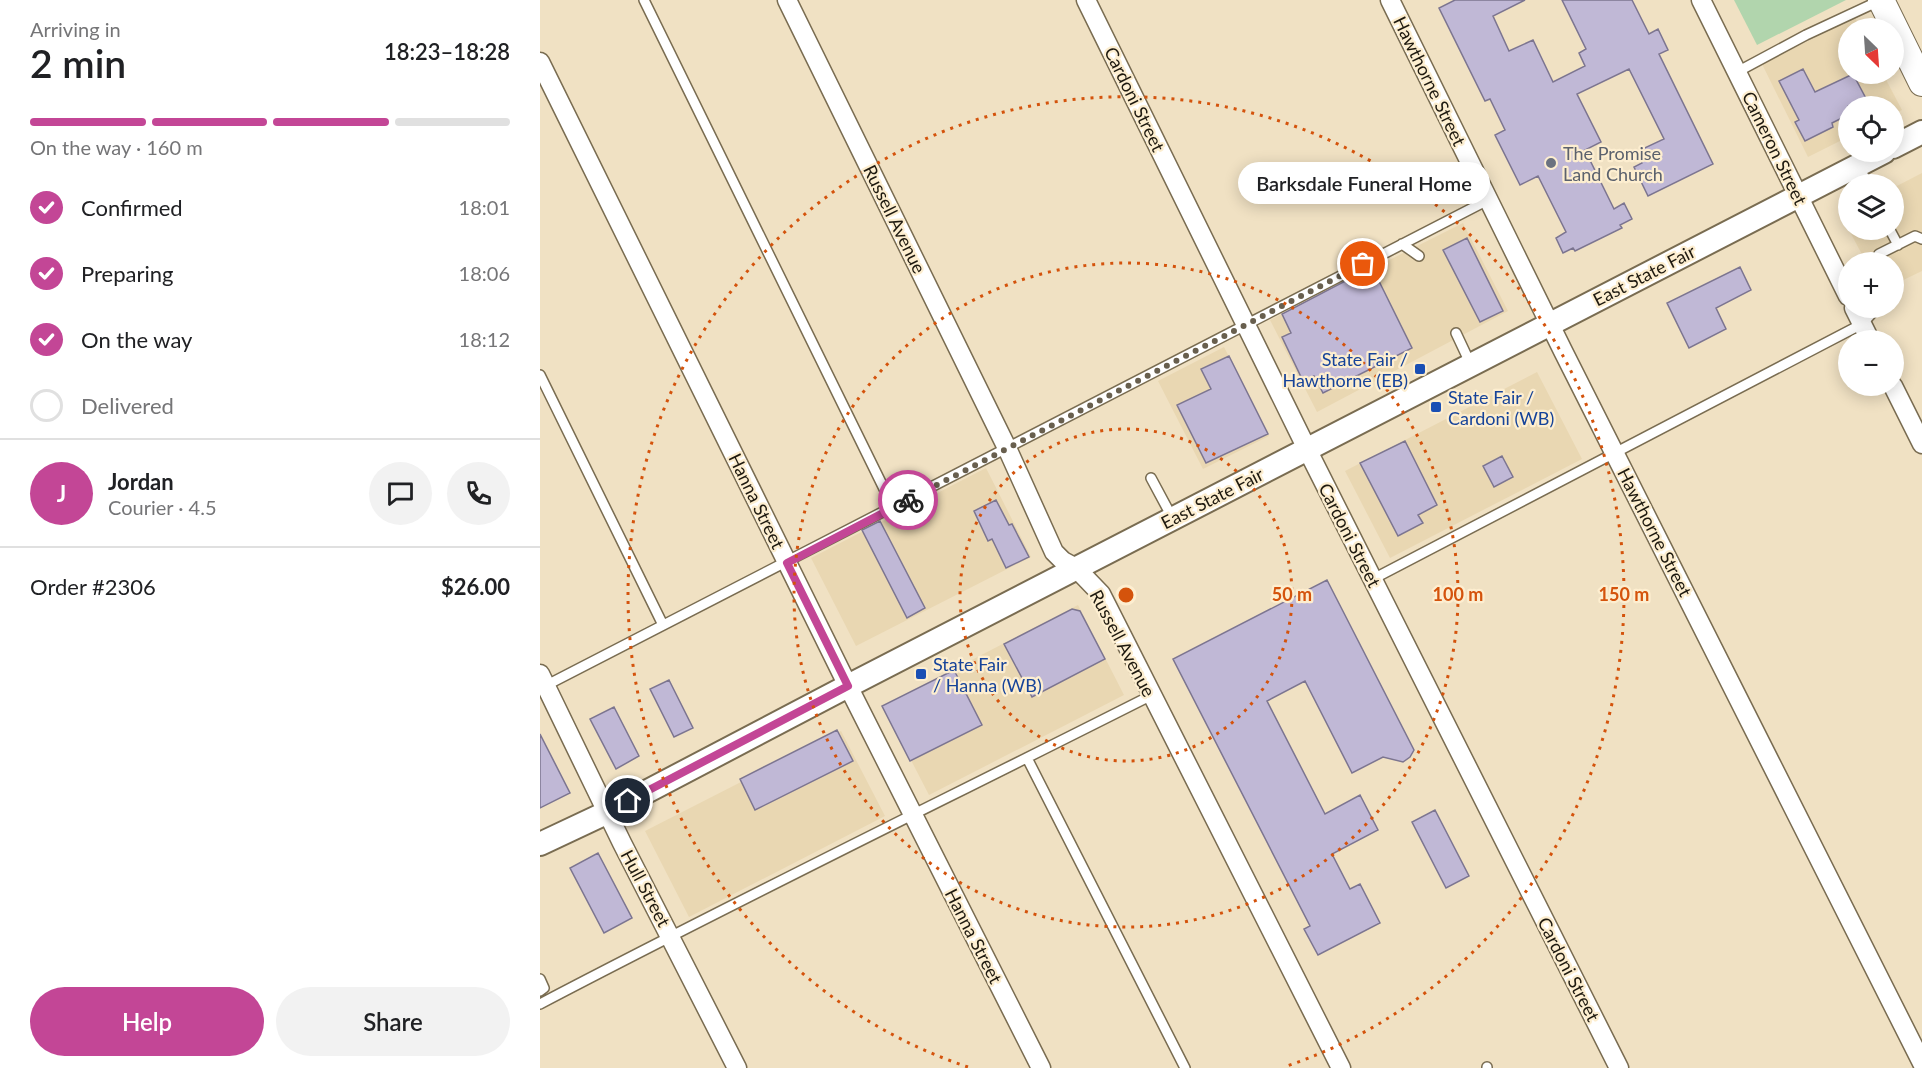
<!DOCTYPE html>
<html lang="en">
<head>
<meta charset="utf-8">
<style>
  :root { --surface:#fff; --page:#f2f2f2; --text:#202124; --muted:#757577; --line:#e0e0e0; --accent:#c34696 }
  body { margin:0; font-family:Lato,sans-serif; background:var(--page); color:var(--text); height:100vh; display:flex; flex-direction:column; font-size:22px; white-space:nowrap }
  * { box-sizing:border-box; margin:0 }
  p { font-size:20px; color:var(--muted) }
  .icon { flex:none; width:33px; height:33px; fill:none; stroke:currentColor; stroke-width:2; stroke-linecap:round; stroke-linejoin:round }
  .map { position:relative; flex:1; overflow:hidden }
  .details { display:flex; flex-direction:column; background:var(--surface); width:540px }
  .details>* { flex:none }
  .needle { width:39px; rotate:155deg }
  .tools { position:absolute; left:1298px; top:18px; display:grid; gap:12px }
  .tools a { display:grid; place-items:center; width:66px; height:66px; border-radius:50%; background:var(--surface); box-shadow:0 3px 15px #0003; font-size:30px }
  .pin { position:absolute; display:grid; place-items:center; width:51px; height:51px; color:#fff; margin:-26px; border:3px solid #fff; border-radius:50%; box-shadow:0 2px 6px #0007 }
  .courier { position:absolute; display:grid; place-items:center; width:60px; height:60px; margin:-30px; border:4px solid #c34696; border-radius:50%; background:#fff; color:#222; box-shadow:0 2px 8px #0007 }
  .bubble { position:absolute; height:42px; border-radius:21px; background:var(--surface); box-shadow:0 3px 15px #0003; font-size:20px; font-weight:600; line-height:42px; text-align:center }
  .summary em { font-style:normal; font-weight:600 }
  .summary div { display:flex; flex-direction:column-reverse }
  .summary { display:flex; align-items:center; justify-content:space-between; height:102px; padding:0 30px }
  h1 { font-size:39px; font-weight:600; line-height:45px }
  .bar { display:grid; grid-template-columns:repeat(4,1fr); gap:9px 6px; align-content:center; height:72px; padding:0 30px }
  .bar i { height:8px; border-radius:4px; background:var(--line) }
  .bar .on { background:var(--accent) }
  .bar p { grid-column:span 4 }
  .line { display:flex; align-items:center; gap:15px; padding:0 30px; border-top:2px solid var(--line) }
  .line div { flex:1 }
  .round { display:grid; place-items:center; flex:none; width:63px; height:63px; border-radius:32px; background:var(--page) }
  ol { padding:0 30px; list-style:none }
  li { display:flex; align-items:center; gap:18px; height:66px }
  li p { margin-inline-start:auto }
  li .icon { padding:6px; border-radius:50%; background:var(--accent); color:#fff; stroke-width:4 }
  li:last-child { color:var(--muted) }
  li i { width:33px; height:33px; border:3px solid var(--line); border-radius:50% }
  .cta { display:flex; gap:12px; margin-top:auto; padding:12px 30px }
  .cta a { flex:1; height:69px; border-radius:36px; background:var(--accent); color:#fff; font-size:24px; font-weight:600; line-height:69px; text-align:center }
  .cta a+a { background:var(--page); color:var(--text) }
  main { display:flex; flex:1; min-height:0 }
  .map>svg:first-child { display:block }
  .built { fill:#e9d7b2 }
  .green { fill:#b1d5ad }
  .building { fill:#c0b8d6; stroke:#7c7590; stroke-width:1.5 }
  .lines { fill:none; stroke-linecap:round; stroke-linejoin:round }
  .service-casing { stroke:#796c51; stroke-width:12 }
  .minor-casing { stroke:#796c51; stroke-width:21 }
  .tertiary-casing { stroke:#796c51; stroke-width:26 }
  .secondary-casing { stroke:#796c51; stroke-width:28 }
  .service { stroke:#fff; stroke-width:9 }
  .minor { stroke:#fff; stroke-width:18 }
  .tertiary { stroke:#fff; stroke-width:22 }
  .secondary { stroke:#fff; stroke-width:26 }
  .done { stroke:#685f4e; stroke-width:6; stroke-dasharray:0 10.8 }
  .route { stroke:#c34696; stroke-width:8 }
  .ring { fill:none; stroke:#d4530c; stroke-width:3; stroke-dasharray:3 6 }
  .worship-dot { fill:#6b7280; stroke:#fdeed0; stroke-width:2 }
  .transit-dot { fill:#1a4fb4; stroke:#fdeed0; stroke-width:2 }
  .labels { text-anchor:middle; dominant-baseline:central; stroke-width:4.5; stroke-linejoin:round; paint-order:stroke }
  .street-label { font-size:18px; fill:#1e190f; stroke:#fdeed0 }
  .worship-label { font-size:18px; fill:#5b616d; stroke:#fdeed0; text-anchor:start }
  .transit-label { font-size:18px; fill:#164399; stroke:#fdeed0; text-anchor:start }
  .centre { fill:#d4530c; stroke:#fdeed0; stroke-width:3 }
  .ring-label { font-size:18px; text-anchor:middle; font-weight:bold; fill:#d4530c; stroke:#fdeed0; stroke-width:4.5; stroke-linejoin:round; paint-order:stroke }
</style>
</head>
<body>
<main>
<section class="details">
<div class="summary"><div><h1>2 min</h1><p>Arriving in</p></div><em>18:23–18:28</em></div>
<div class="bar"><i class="on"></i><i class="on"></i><i class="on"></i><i></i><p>On the way · 160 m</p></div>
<ol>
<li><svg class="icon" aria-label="check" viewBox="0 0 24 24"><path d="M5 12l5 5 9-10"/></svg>Confirmed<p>18:01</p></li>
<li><svg class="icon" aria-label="check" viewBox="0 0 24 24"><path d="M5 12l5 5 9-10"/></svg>Preparing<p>18:06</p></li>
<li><svg class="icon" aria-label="check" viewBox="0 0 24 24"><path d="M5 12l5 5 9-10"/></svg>On the way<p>18:12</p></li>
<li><i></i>Delivered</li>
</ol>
<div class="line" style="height:108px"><b class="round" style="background:var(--accent);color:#fff">J</b><div><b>Jordan</b><p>Courier · 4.5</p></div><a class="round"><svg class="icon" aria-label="chat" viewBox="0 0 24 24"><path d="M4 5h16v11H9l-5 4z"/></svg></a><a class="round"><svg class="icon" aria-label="phone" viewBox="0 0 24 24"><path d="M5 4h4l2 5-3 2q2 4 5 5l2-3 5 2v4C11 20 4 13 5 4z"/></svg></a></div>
<div class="line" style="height:78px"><div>Order #2306</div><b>$26.00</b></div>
<div class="cta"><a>Help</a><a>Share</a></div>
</section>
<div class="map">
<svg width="1382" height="1068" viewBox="0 0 1382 1068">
  <rect width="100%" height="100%" fill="#f0e1c3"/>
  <path class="built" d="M1315,18l6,10h-13v46h35l19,36 -9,4v-8h-45v31l-40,20 -46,-93z
    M1382,173v98l-29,14v-23h-27l-17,-32h44v-42z
    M923,223l45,88 -191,101 -47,-92z
    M684,347l45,89 -66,33 -45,-88z
    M997,372l45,87 -192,99 -45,-87z
    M446,468l45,89 -175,89 -45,-88z
    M538,605l46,90 -195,100 -46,-89z
    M301,731l44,85 -196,101 -44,-86z"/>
  <path class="green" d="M1194,0h112l-89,45z"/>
  <path class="building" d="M915,0h70l-32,16 16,35 24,-11 20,42 32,-16 -6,-13 7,-4 -24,-49h70l17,34 9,-5 10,21 -9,4 54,110 -65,32 -14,-29 8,-4 -6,-11 28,-13 -35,-70 -52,25 24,48 -16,8 29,59 10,-6 8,16 -12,6 2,3 -47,23 -2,-3 -10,5 -7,-15 10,-6 -28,-56 -18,9 -25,-50 10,-5 -15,-31 -5,2 -46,-93z
    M1263,69l12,23 38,-18 17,32h-22v9l-16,8 1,4 -28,14 -10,-19 4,-2 -20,-39z
    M927,238l36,73 -23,11 -37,-72z
    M832,267l40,81 -89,45 -9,-17 -11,5 -21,-44 9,-4 -9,-19z
    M1200,267l11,23 -35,18 10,21 -37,19 -22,-45z
    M689,356l39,78 -62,29 -29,-58 34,-16 -10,-20z
    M865,441l32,64 -19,10 5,8 -25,13 -38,-73z
    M962,456l11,21 -19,10 -11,-21z
    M456,500l13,25 3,-1 17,33 -23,11 -14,-29 -4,2 -14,-30z
    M340,521l45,87 -18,10 -45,-88z
    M787,580l87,170 -4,7 -7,5 -20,-5 -31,16 -47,-92 -38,20 58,113 35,-19 18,35 -46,24 18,35 10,-5 20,39 -62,32 -14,-26 6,-3 -137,-267z
    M532,609l8,2 25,48 -73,38 -28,-53z
    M414,670l28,55 -72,36 -28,-55z
    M129,680l24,48 -19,9 -24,-48z
    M74,707l25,49 -23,13 -26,-50z
    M297,730l16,31 -98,49 -15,-31z
    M0,734l30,59 -30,15z
    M895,810l34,66 -23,12 -34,-66z
    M58,853l34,65 -28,15 -34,-65z"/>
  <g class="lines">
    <g class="service-casing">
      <path id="service" d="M104,0l249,507
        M1197,72l69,-37 73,-34
        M1318,165l10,19
        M1350,230l8,15
        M862,244l17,12
        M1342,262l-3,-8 36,-18 7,3
        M1353,287v1
        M916,333l15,32
        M0,375l123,250
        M611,478l22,41
        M833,579l489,-255 15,-16
        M5,686l943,-486
        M487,758l158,310
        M0,979l4,9 -4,3
        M0,1004c202,-106 408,-206 612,-309
        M947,1067v1"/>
    </g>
    <g class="minor-casing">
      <path id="minor" d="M247,0l220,448 47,104 9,9 13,7 25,26 240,474
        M546,0l221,449 312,619
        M850,0l173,351 359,712
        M1161,0l147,296
        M0,62l308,624 193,382
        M1314,308l16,32
        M1353,386l29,58
        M0,674l82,169 115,225"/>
    </g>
    <g class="tertiary-casing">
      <path id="tertiary" d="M1353,147l29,-15
        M0,844l68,-32 240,-126 1036,-534"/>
    </g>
    <g class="secondary-casing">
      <path id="secondary" d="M1341,0l41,83"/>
    </g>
    <use href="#service" class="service"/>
    <use href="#minor" class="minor"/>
    <use href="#tertiary" class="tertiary"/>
    <use href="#secondary" class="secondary"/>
  </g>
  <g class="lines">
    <path class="done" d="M368,500l455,-236"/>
    <path class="route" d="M88,801l220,-115 -61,-123 121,-63"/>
  </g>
  <g class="ring">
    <circle cx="586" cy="595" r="166"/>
    <circle cx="586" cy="595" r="332"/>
    <path d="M428 1067A498 498 0 1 1 744 1067"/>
  </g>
  <circle class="worship-dot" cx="1011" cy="163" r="6"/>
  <g class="transit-dot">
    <rect x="874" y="363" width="12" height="12" rx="3"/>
    <rect x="890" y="401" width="12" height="12" rx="3"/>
    <rect x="375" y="668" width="12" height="12" rx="3"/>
  </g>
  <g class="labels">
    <g class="street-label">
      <text transform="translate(890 81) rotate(64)">Hawthorne Street</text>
      <text transform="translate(595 99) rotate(64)">Cardoni Street</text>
      <text transform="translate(1235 148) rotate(64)">Cameron Street</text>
      <text transform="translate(355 219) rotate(64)">Russell Avenue</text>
      <text transform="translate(1104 275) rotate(-27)">East State Fair</text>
      <text transform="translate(672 498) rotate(-27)">East State Fair</text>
      <text transform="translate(217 501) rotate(64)">Hanna Street</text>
      <text transform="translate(1115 532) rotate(63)">Hawthorne Street</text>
      <text transform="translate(810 535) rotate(63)">Cardoni Street</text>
      <text transform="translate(583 643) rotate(62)">Russell Avenue</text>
      <text transform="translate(106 888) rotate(62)">Hull Street</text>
      <text transform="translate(434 936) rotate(63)">Hanna Street</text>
      <text transform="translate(1029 969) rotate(63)">Cardoni Street</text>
    </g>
    <g class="worship-label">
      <text x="1023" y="153">The Promise<tspan x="1023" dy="21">Land Church</tspan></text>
    </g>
    <g class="transit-label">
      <text x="868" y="359" text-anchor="end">State Fair /<tspan x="868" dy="21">Hawthorne (EB)</tspan></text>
      <text x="908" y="397">State Fair /<tspan x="908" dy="21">Cardoni (WB)</tspan></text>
      <text x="393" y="664">State Fair<tspan x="393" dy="21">/ Hanna (WB)</tspan></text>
    </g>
  </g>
  <circle cx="586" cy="595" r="9" class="centre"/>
  <g class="ring-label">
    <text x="752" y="601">50 m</text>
    <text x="918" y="601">100 m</text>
    <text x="1084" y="601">150 m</text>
  </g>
</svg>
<div class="tools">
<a><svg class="needle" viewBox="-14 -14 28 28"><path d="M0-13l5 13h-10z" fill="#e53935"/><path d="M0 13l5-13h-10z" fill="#757577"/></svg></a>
<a><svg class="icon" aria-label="locate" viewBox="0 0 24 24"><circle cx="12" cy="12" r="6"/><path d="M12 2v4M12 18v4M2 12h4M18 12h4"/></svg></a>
<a><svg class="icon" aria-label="layers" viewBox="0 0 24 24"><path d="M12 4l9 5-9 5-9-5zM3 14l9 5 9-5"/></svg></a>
<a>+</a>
<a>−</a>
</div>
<div class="pin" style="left:823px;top:264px;background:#ea580c"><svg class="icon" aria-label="bag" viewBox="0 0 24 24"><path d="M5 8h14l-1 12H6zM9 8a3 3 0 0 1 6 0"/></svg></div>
<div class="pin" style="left:88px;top:801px;background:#1f2937"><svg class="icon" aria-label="home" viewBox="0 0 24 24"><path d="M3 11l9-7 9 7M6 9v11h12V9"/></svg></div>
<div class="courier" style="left:368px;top:500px"><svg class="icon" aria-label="bike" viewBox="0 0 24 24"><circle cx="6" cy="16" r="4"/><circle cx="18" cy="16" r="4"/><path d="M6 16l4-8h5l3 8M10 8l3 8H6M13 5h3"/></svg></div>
<div class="bubble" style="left:698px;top:162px;width:252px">Barksdale Funeral Home</div>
</div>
</main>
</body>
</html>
